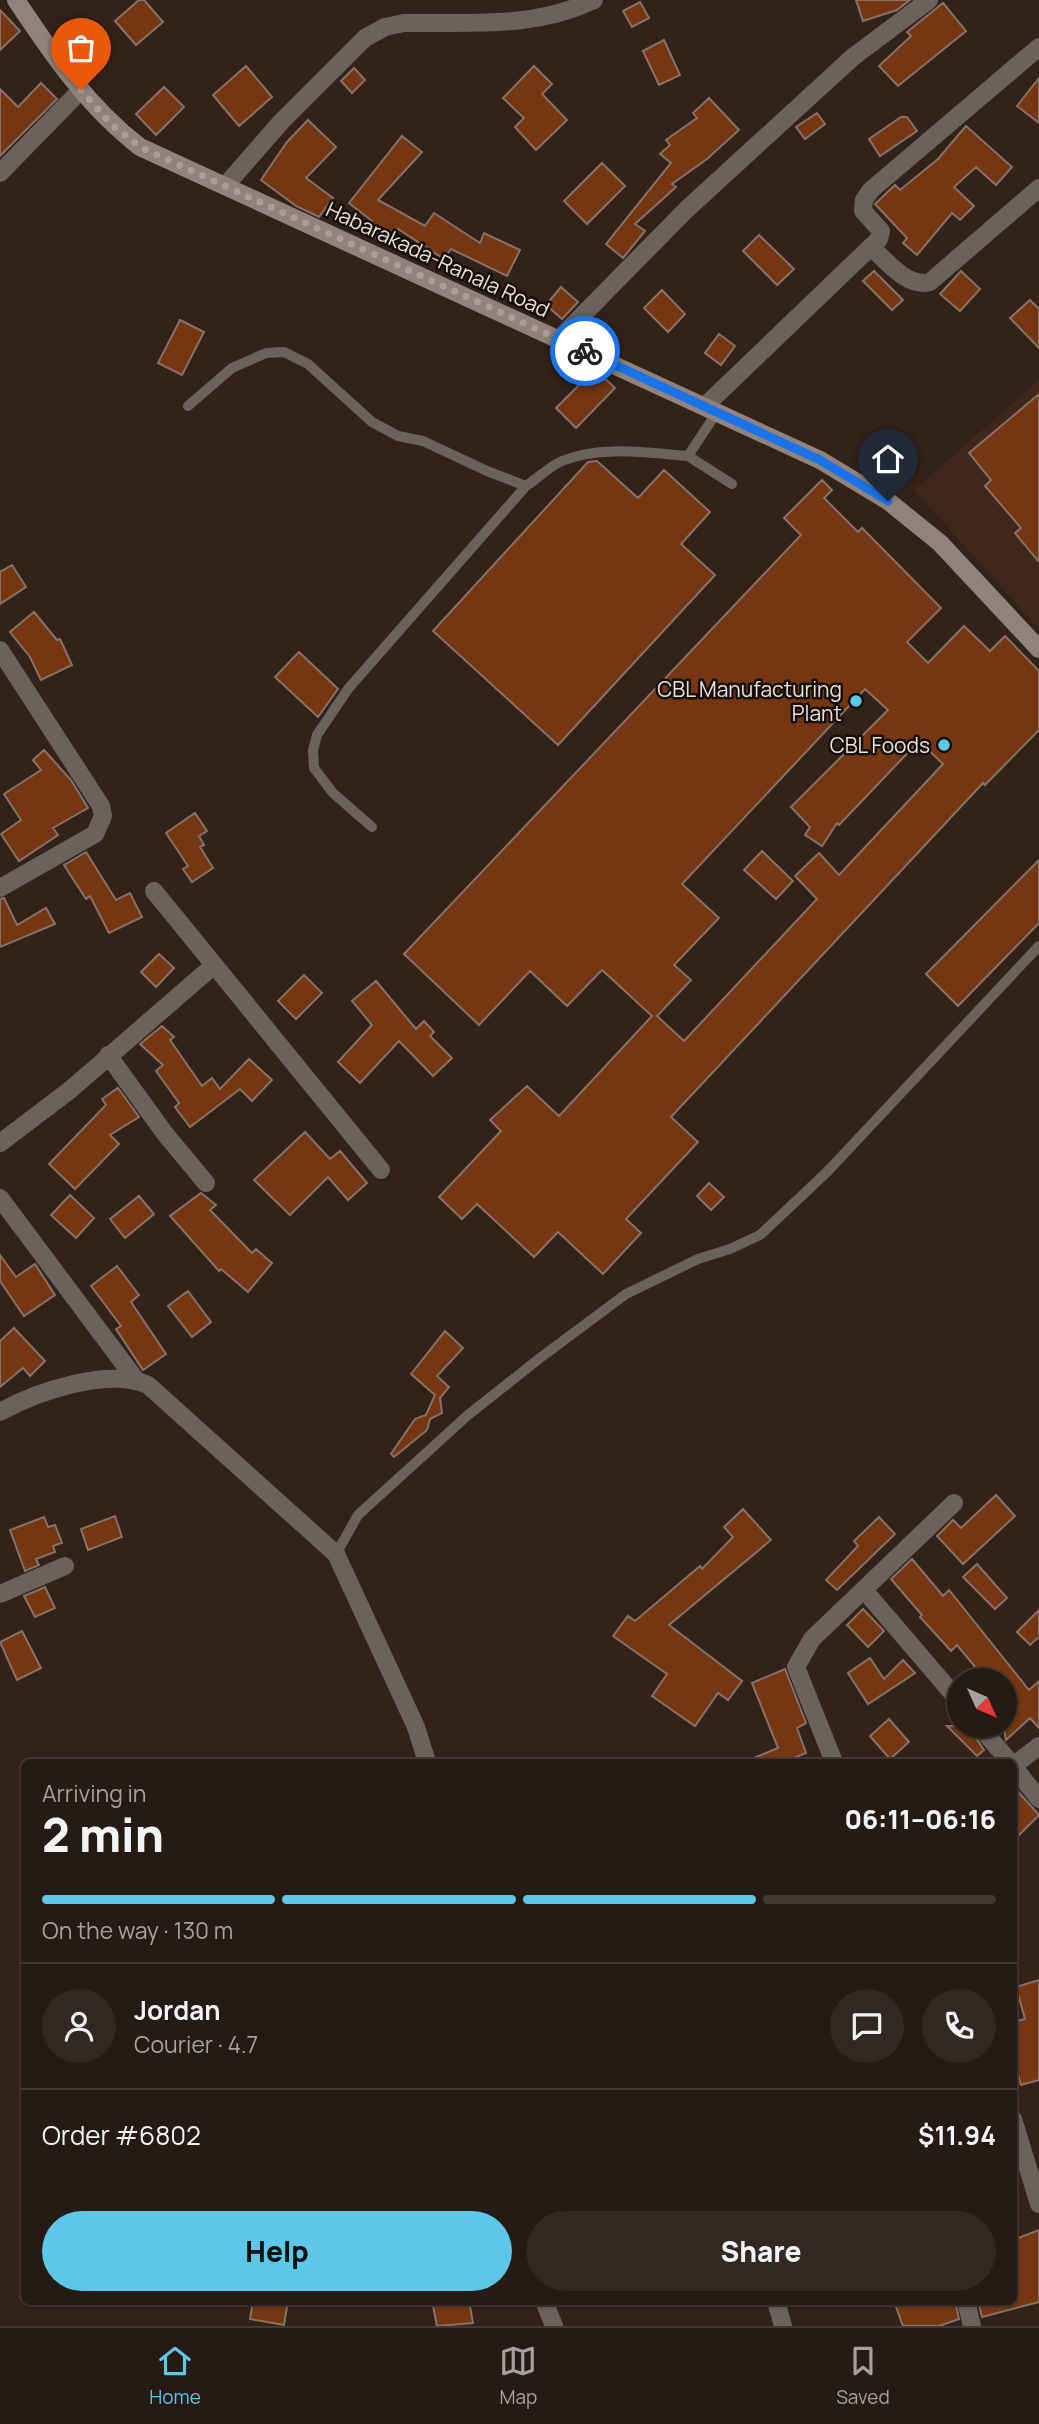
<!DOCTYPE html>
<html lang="en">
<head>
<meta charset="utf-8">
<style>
  :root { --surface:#261a14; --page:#322722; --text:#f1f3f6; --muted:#a4a1a0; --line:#423834; --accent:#5cc7e7 }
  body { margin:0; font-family:Manrope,sans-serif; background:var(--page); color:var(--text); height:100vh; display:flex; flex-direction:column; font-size:26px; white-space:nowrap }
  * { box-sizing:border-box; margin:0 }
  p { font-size:23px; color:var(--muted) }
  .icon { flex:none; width:38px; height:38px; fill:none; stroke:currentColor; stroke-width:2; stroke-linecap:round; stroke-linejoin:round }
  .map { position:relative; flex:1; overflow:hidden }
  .side { position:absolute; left:21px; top:1759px; width:996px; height:546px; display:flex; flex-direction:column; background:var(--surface); border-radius:10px; box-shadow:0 2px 5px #0004,0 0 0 2px var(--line) }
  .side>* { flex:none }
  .needle { width:46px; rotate:135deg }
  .buttons { position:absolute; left:947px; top:1668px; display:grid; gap:14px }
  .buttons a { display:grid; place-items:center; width:70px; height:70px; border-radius:50%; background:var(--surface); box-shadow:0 2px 5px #0004,0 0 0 2px var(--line); font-size:35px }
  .pin { position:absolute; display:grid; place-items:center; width:60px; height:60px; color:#fff; margin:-72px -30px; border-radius:50% 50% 50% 0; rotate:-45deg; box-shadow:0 0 7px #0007 }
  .pin .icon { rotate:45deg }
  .courier { position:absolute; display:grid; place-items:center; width:70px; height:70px; margin:-35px; border:5px solid #1a73e8; border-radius:50%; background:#fff; color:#222; box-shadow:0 2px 9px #0007 }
  .headline em { font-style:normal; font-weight:800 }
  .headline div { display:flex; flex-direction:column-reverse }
  .headline { display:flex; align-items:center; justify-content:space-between; height:119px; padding:0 21px }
  h1 { font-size:46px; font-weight:800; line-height:52px }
  .bar { display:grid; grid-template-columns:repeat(4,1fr); gap:10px 7px; align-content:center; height:84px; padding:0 21px }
  .bar i { height:9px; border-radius:5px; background:var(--line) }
  .bar .active { background:var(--accent) }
  .bar p { grid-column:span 4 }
  .line { display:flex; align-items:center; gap:18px; padding:0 21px; border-top:2px solid var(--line) }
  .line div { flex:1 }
  .round { display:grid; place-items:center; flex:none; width:74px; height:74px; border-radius:37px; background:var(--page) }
  .button { display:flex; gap:14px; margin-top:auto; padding:14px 21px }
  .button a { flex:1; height:80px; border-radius:42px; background:var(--accent); color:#111; font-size:28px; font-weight:800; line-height:80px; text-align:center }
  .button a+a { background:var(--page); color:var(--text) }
  .menu { display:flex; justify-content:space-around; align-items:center; height:98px; border-top:2px solid var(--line); background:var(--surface); font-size:19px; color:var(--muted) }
  .menu a { display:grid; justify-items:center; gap:4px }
  .menu .active { color:var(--accent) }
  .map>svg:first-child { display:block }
  .built { fill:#3e271b }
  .building { fill:#753611; stroke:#877268; stroke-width:2; fill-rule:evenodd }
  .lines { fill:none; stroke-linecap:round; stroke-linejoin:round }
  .lane { stroke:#6b625e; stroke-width:10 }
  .street { stroke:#6b625e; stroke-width:18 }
  .secondary { stroke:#91837c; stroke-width:18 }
  .done { stroke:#ab9e97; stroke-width:7; stroke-dasharray:0 12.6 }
  .route { stroke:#1a73e8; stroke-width:9 }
  .poi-dot { fill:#5cc7e7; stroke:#150e0a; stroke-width:2.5 }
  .labels { text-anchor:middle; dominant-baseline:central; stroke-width:5; stroke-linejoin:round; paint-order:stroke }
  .street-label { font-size:21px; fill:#ebe0da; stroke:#150e0a }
  .poi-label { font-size:21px; fill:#ebe0da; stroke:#150e0a; text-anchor:end }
</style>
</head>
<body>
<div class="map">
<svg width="1039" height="2326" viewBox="0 0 1039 2326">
  <rect width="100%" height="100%" fill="#33221a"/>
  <path class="built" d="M1039,380v249l-125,-139z"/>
  <path class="building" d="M139,0h5l19,22 -27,23 -21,-24z
    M856,0h54l-13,10 -34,11z
    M640,2l9,16 -17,9 -9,-16z
    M943,3l23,28 -68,55 -19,-20 32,-30 -4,-4z
    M0,10l20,21 -20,19z
    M664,40l16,35 -21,10 -16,-34z
    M246,66l26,31 -33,29 -26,-31z
    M534,66l18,18 -10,10 25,26 -31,30 -21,-23 9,-9 -21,-20z
    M354,68l11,12 -13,13 -11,-12z
    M1039,78v45l-22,-17z
    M41,83l16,16 -57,57v-67l18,18z
    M164,87l20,20 -28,28 -20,-21z
    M709,98l30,32 -32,29 -35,25 4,3 -41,37 10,7 -22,27 -17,-14 65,-81 -11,-9 10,-9 -4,-5 31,-22 -4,-5z
    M817,113l8,11 -20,15 -9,-12z
    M901,117h6l10,14 -37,25 -11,-17z
    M308,120l28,27 -30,31 27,20 -14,19 -23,-11 -35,-26 26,-38z
    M966,126l46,41 -16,18 -20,-18 -22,20 20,19 -14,14 -8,-7 -35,42 -14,-12 4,-5 -32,-34 20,-19 5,5 38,-31z
    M402,136l20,16 -44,48 47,26 9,-13 46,30 4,-10 36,17 -13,26 -56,-27 -7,10 -46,-30 -9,16 -23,-12 6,-12 -23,-18z
    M602,163l23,23 -38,38 -23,-23z
    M759,235l35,34 -17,16 -34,-34z
    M874,271l29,29 -11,10 -29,-29z
    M961,271l19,18 -20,22 -20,-17z
    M561,287l17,15 -16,17 -16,-14z
    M662,290l23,24 -17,18 -24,-24z
    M1030,300l9,9v39l-29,-30z
    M180,320l24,12 -22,43 -24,-12z
    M719,334l16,12 -14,19 -16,-12z
    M595,369l20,19 -39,40 -20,-20z
    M1039,394v168l-24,-29 6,-5 -36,-42 6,-6 -22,-27z
    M597,461l41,37 26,-28 46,42 -29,32 34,31 -157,170 -125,-114 155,-169z
    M822,480l10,10 -8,8 34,34 4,-4 79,80 -34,34 21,21 36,-37 26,25 15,-15 34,35v59l-54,55 -2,-2 -312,334 27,25 -72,77 15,14 -38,41 -45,-42 -24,25 -57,-53 -15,15 -23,-22 62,-66 -11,-11 37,-34 32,30 93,-100 -50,-46 -35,36 -37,-35 -51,54 -75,-71 397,-419 -17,-17zM865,689l23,21 -97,97 19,20 -5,8 17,11 15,-23 2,2 80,-84 24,23 -104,111 -20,-22 -24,23 22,23 -133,142 -27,-25 34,-36 -17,-15 45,-47 -37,-34z
    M12,565l14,22 -26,17v-32z
    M34,612l23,28 3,-1 12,26 -31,15 -11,-23 -20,-25z
    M299,652l39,37 -20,28 -43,-40z
    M44,750l27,30 17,28 -35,20 5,7 -39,26 -18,-27 20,-14 -17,-26 37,-24 -8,-10z
    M195,813l12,18 -8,5 5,9 -4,2 13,21 -21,14 -9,-13 5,-3 -22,-33z
    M762,851l31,30 -17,18 -32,-29z
    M86,852l30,48 14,-7 12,24 -33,16 -19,-37 -4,3 -22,-34z
    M1039,860v63l-81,83 -32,-32z
    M4,898l13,27 29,-17 9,16 -55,23v-48z
    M159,954l15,14 -18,19 -15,-15z
    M304,975l18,18 -26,26 -18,-18z
    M376,981l40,48 8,-8 10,11 -4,4 22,22 -19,18 -34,-35 -39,42 -22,-21 34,-37 -20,-24z
    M162,1026l12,11 -4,3 32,46 10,-8 8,11 29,-30 23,21 -20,21 -12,-12 -50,38 -15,-20 4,-4 -23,-32 7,-6 -23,-21z
    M118,1088l21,29 -29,18 9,9 -44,45 -26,-25 57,-59 -4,-6z
    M305,1132l25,27 10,-8 27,32 -19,17 -20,-23 -38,38 -36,-35z
    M709,1183l15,14 -13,13 -14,-14z
    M201,1193l15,12 -6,5 42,43 4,-4 16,14 -24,29 -27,-23 -2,2 -49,-55z
    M70,1195l24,23 -18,20 -25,-23z
    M139,1196l15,18 -29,24 -15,-19z
    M0,1255l16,22 19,-13 20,31 -31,21 -24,-35z
    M117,1266l22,29 -8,7 35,52 -23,16 -27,-41 5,-3 -30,-40z
    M188,1291l23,31 -19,15 -24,-31z
    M14,1328l31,33 -15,15 -7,-8 -23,19v-46z
    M445,1331l18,17 -26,28 12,11 -9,11 2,15 -12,6 -3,11 -33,27 -3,-3 24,-35 11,-4 9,-20 -24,-21z
    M996,1495l19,21 -52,48 -26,-28 16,-16 8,8z
    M743,1509l28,31 -102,85 73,56 -14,19 -10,-7 -23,33 -43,-30 15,-22 -54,-38 15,-20 7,5 65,-55 2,3 31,-32 -9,-10z
    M115,1516l7,21 -34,13 -7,-21z
    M44,1517l4,10 7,-2 7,18 -9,3 2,6 -19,7 3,6 -14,6 -15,-41z
    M879,1517l16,17 -58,56 -11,-10 32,-34 -4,-5z
    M912,1559l31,37 6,-6 80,100 10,-9v47l-9,-10 -24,22 -2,-11 -4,4 -6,-7h10v-46h-18l-29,-35 -6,6 -31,-34 2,-2 -31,-36z
    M977,1564l30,34 -12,11 -32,-32z
    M45,1587l10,21 -20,9 -11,-21z
    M863,1609l21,22 -16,16 -21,-22z
    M1039,1610v27l-9,8 -13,-13z
    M22,1631l19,37 -24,12 -17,-38z
    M870,1658l14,21 19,-19 12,13 -47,31 -20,-31z
    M785,1669l21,54 -9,5 9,25 -15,6 2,3h-49l34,-14 -26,-65z
    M889,1719l20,23 -19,17 -20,-23z
    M947,1726h21l16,24 -7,6z
    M1013,1786l26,29 -26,26z
    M1039,1980v100l-18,5 -8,-27v-36l12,-3 -9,-32z
    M1039,2230v72l-57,15 -4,-16h35v-61z
    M253,2301h35l-4,24 -34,-6z
    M432,2301h37l4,22 -36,3z
    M903,2301h52l4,18 -20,7h-36l-8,-22z"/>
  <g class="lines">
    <path class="lane" d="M188,406l44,-38 34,-15 18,-1 24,12 64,58 26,14 25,5 64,30 39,15
      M688,456l44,28
      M372,827l-39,-34 -19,-25 -1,-18 4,-15 31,-46 178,-203c12,-8 24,-20 36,-25 38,-16 87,-8 126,-5l29,-44
      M336,1554l22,-39 110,-100 72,-57 86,-64 72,-35 32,-10 30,-14 67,-63 212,-226"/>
    <path class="street" d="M0,173l81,-83
      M225,186l56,-64 84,-84 20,-11 19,-4c68,-1 128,6 190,-23
      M872,248c16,14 35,40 58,34l109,-94
      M559,339l127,-129 167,-153 76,-57
      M705,406l174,-167 2,-8 -18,-20 1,-11 7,-10 168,-143
      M0,650l101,156 2,10 -8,18 -95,54
      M154,891l227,279
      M108,1055l58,80 40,48
      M0,1143l70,-53 143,-124
      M0,1198l136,182
      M0,1412c36,-20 108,-45 148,-27l188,169 80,173 11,35
      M864,1590l95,111
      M0,1594l65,-28
      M979,1726l31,36
      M834,1762l-38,-95 16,-28 142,-136
      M1013,1766l26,33
      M1013,1766l26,-20
      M1013,2119l26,85
      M544,2301l10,25
      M776,2301l7,25
      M966,2301l6,25"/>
    <path class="secondary" d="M16,0c36,54 72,107 124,147l680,313 68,41 52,42 99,106"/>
  </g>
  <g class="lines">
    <path class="done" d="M81,90l30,34 29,23 445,204"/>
    <path class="route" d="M585,351l235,109 68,41"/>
  </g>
  <g class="poi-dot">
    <circle cx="856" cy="701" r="7"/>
    <circle cx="944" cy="745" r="7"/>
  </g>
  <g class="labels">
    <g class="street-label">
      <text transform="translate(438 259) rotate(25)">Habarakada-Ranala Road</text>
    </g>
    <g class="poi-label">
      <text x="842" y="689">CBL Manufacturing<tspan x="842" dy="24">Plant</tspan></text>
      <text x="930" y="745">CBL Foods</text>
    </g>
  </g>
</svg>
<div class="buttons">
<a><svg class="needle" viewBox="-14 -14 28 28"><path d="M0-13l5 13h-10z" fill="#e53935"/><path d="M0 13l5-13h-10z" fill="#a4a1a0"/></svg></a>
</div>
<div class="pin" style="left:81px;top:90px;background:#ea580c"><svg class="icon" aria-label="bag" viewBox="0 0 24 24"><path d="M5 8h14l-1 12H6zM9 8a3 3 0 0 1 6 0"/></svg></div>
<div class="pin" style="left:888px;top:501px;background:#1f2937"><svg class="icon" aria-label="home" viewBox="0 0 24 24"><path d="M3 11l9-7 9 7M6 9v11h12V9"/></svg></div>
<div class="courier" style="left:585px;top:351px"><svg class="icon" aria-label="bike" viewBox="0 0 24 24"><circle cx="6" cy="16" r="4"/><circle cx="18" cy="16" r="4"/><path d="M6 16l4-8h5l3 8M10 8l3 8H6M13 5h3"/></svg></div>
<section class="side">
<div class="headline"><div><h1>2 min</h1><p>Arriving in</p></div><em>06:11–06:16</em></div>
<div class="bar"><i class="active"></i><i class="active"></i><i class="active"></i><i></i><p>On the way · 130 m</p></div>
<div class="line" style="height:126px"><a class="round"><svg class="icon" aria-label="person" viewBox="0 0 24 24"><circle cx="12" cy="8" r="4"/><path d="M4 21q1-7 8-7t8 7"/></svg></a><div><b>Jordan</b><p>Courier · 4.7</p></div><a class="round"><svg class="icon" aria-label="chat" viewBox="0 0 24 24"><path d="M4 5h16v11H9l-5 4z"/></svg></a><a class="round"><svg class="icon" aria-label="phone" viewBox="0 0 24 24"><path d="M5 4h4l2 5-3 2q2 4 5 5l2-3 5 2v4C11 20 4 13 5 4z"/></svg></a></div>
<div class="line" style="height:91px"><div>Order #6802</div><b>$11.94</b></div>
<div class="button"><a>Help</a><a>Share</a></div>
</section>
</div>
<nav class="menu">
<a class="active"><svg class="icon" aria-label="home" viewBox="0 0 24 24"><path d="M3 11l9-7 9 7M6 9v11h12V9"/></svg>Home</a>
<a><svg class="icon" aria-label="map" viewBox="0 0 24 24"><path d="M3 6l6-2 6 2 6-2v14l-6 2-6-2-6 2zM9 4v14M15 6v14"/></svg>Map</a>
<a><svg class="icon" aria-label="saved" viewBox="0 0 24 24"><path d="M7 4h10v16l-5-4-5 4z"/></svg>Saved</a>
</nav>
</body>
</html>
